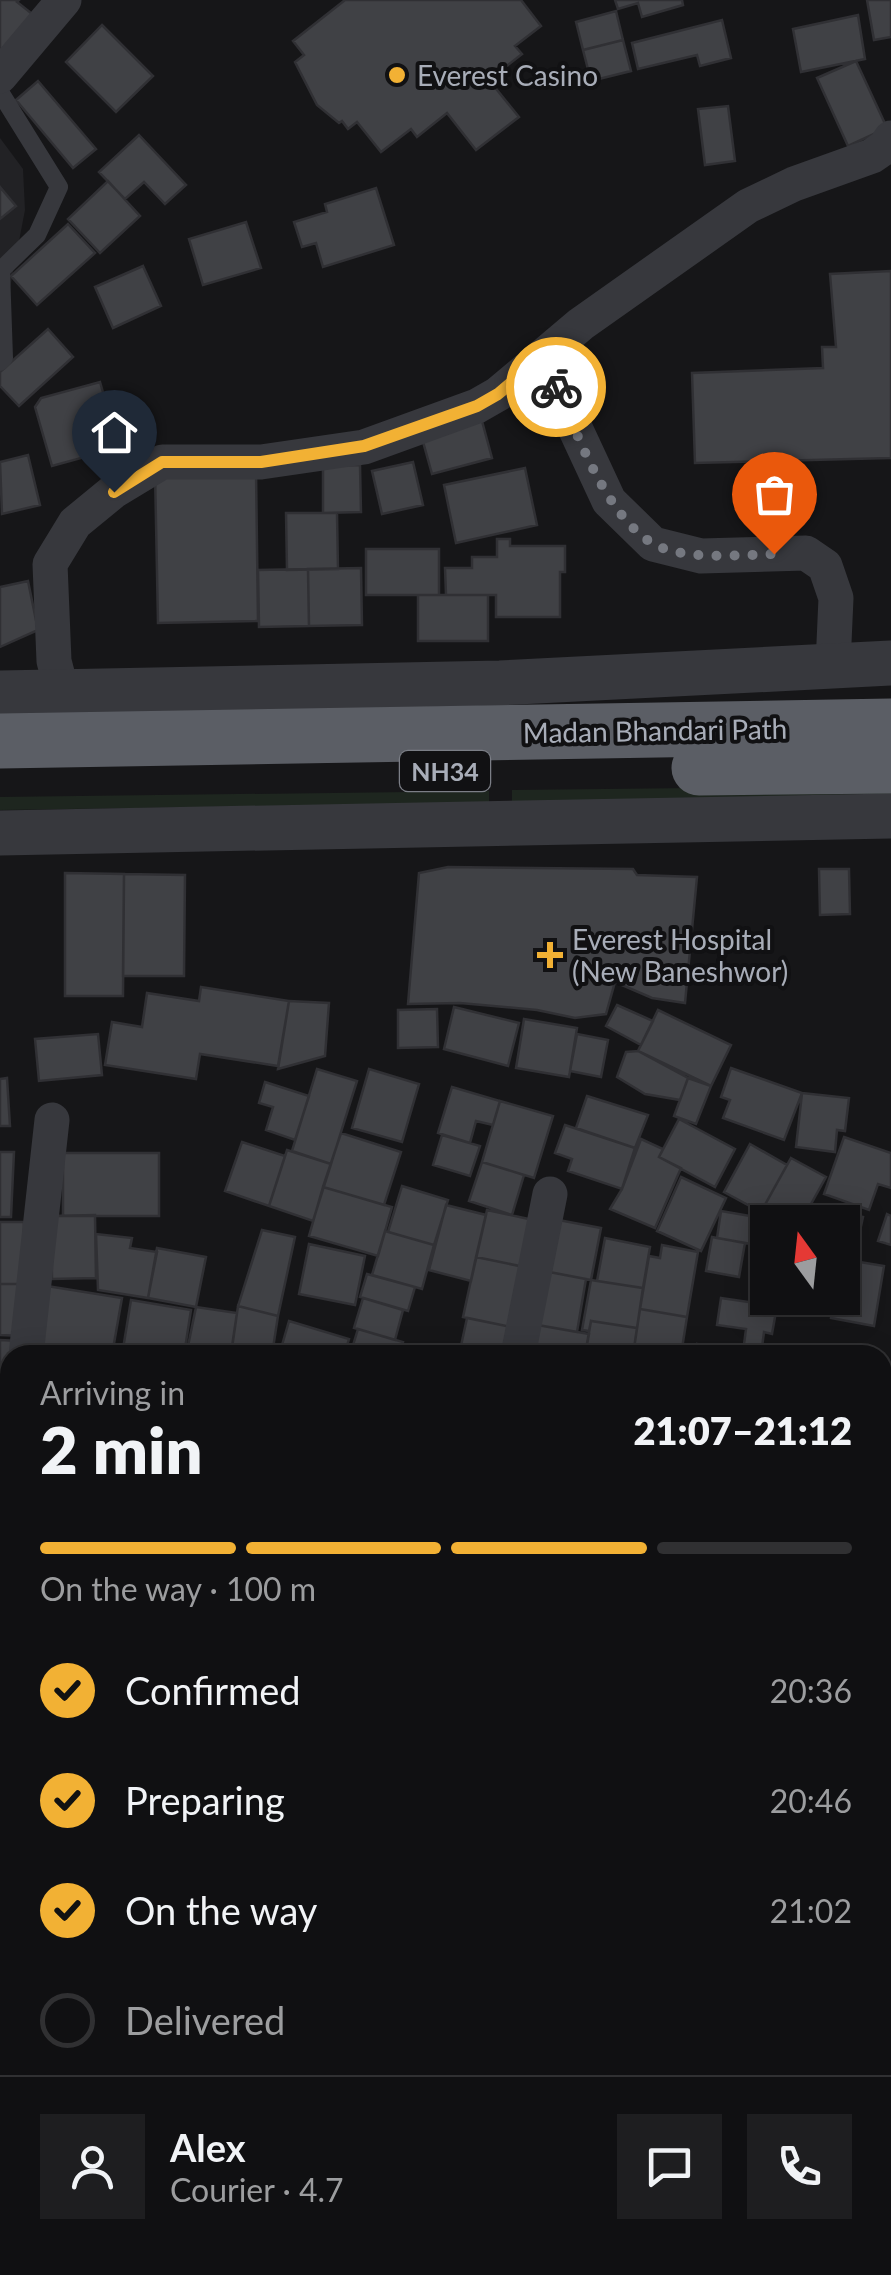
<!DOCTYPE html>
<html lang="en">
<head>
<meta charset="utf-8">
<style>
  :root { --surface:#101012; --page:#1e1e20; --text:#f1f3f6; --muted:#9c9d9f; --line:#303032; --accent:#f2b134 }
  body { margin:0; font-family:Lato,sans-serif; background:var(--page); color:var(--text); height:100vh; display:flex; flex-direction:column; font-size:38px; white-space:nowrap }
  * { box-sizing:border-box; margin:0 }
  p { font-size:32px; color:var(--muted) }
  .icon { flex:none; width:55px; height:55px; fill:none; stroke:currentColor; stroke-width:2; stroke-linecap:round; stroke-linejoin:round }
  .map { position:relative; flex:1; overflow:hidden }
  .drawer { position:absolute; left:0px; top:1345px; width:892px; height:930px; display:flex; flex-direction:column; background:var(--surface); border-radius:30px 30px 0 0; box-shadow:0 5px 25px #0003,0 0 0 2px var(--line) }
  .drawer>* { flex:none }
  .needle { width:65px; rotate:345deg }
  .fabs { position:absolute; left:750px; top:1205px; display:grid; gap:20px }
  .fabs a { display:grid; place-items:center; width:110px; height:110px; border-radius:0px; background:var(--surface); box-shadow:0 5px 25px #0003,0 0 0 2px var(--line); font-size:50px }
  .pin { position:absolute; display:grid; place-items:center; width:85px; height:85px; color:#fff; margin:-102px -42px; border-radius:50% 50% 50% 0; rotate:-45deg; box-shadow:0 0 10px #0007 }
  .pin .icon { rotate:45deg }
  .courier { position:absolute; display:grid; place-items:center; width:100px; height:100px; margin:-50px; border:8px solid #f2b134; border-radius:50%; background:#fff; color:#222; box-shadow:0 2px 12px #0007 }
  .head em { font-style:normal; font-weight:800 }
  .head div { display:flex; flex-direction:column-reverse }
  .head { display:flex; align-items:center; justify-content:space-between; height:170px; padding:0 40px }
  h1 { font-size:65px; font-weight:800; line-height:75px }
  .bar { display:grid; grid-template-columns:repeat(4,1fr); gap:15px 10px; align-content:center; height:120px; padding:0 40px }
  .bar i { height:12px; border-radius:8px; background:var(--line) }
  .bar .active { background:var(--accent) }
  .bar p { grid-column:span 4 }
  .line { display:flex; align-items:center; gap:25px; padding:0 40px; border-top:2px solid var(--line) }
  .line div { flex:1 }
  .round { display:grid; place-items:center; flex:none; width:105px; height:105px; border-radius:0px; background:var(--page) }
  ol { padding:0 40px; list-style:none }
  li { display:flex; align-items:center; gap:30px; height:110px }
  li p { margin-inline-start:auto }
  li .icon { padding:10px; border-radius:50%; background:var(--accent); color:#111; stroke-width:4 }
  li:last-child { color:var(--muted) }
  li i { width:55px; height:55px; border:5px solid var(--line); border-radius:50% }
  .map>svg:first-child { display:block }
  .built { fill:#222225 }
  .green { fill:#1e261f }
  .building { fill:#404145; stroke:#303034; stroke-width:2.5 }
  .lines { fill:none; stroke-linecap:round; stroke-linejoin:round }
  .service { stroke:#37383d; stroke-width:18 }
  .minor { stroke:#37383d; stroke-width:35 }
  .tertiary { stroke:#37383d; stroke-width:45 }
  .trunk { stroke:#5b5e65; stroke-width:55 }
  .done { stroke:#757880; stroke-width:10; stroke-dasharray:0 18 }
  .route { stroke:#f2b134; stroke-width:12 }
  .poi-dot { fill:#f2b134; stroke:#111113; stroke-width:4 }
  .labels { text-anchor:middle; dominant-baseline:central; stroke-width:8; stroke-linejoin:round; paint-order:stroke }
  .shield { fill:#111113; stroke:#7b7e86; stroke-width:2.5 }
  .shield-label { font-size:25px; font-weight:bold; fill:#a8adb8 }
  .poi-label { font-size:28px; fill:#a8adb8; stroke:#111113; text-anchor:start }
  .street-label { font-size:28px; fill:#a8adb8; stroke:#111113 }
</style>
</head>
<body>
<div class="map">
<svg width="891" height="2275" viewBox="0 0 891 2275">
  <rect width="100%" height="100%" fill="#161618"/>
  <path class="built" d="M0,138l23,31 2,41 -25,130z"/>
  <path class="green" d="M891,786v12l-379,4v-12z
    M489,791v12l-489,7v-13z"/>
  <path class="building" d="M0,0h19l-2,2 19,15 -36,44z
    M345,0h176l20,26 -26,20 7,8 -33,26 30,37 -43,33 -29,-37 -30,24 -6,-8 -30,23 -24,-30 -9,7 -6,-8 -3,2 -22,-18 -22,-43 9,-7 -11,-14z
    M615,0h67l1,5 -41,12 -4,-14 -20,6z
    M867,0h24v37l-17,3z
    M616,11l7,29 -40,10 -7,-28z
    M858,15l7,44 -64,13 -8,-43z
    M722,20l9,38 -31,8 -3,-11 -59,14 -6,-26z
    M102,25l51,51 -37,36 -50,-50z
    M623,40l8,31 -40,10 -8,-31z
    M856,61l31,67 -39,18 -31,-68z
    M38,81l58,68 -23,19 -57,-68z
    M728,106l7,55 -30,4 -7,-56z
    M139,135l47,50 -21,19 -21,-22 -19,17 -26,-27z
    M108,181l32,35 -40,37 -32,-34z
    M0,187l16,19 -16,13z
    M376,188l18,57 -71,22 -7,-24 -14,4 -8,-25 33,-10 -2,-8z
    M246,222l15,46 -58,17 -14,-46z
    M68,224l27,29 -58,52 -26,-29z
    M143,266l18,40 -48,22 -18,-41z
    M891,271v187l-196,5 -3,-90 131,-5 -1,-21h14l-6,-73z
    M48,329l25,28 -54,49 -19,-20v-14z
    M100,382l9,31 -28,8 -5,5 9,31 -33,9 -17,-59 6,-9z
    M482,421l10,37 -60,16 -10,-36z
    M28,455l12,50 -38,9 -2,-52z
    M413,462l10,43 -41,9 -10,-43z
    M360,465l1,47 -38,1v-47z
    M525,468l12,57 -81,18 -12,-58z
    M256,470l2,151 -100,2 -3,-151z
    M286,513h51l1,56 -51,1z
    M497,539h13v7h55v26h-5v45h-64v-22h-50l-1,-27h27v-11h25z
    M366,549h73v46h-73z
    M361,568l1,57 -53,1 -1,-57z
    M308,569l1,57 -50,1 -1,-57z
    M28,581l10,49 -38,17v-60z
    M418,595h70v46h-70z
    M448,867l185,2 4,6 60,2 -12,126 -33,-5 -37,-16 -9,32 -31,4 -38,-8 -77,-7 -52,1 11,-131z
    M819,869h30l1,45 -30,1z
    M65,873l59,1 -1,122h-58z
    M124,874l61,1 -1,101h-61z
    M201,987l88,14 -11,65 -78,-12 -4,25 -91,-14 7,-43 30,5 5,-34 52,8z
    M289,1001l40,2 -4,53 -47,13z
    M617,1005l36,16 -12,24 -35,-19z
    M454,1007l65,16 -11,43 -64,-17z
    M437,1009l1,38 -40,1v-38z
    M658,1010l73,35 -20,41 -73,-35z
    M524,1019l53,9 -8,49 -53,-9z
    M98,1034l4,41 -63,6 -4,-42z
    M577,1034l31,6 -7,37 -31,-6z
    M638,1051l50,27 -8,22 -35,-6 -28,-17 9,-25z
    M731,1068l71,25 -18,47 -61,-22 7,-18 -9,-3z
    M317,1069l40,12 -26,83 -39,-13z
    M369,1069l50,15 -17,58 -50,-14z
    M7,1078l3,48h-10v-47z
    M688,1078l23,8 -15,38 -22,-8z
    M265,1082l44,14 -14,44 -29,-10 7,-23 -14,-4z
    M452,1087l48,14 -7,24 -17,-4 -6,22 -32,-10z
    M802,1093l47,5 -4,33 -8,-1 -2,22 -39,-5z
    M587,1096l61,19 -13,33 -59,-20z
    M500,1101l53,15 -19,62 -52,-16z
    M679,1119l56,30 -20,38 -56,-30z
    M565,1125l70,23 -13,41 -54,-18 4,-12 -17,-6z
    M341,1133l60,19 -17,53 -61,-18z
    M442,1135l38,11 -10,30 -37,-11z
    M844,1137l47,16v35l-13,-4 -9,26 -45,-16z
    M641,1139l22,10 -4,8 22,11 -26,60 -45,-19 12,-20z
    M242,1142l43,14 -16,50 -44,-15z
    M750,1144l37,21 -26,47 -37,-20z
    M287,1150l44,14 -18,57 -44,-15z
    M0,1152h14l-3,65h-11z
    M63,1153h96v63h-96z
    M791,1158l35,19 -25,45h-21l-19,-10z
    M482,1162l42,13 -12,40 -43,-14z
    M681,1177l45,21 -25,53 -44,-20z
    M402,1186l46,14 -14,45 -46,-13z
    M323,1187l69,20 -14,49 -69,-20z
    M446,1205l40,10 -15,66 -42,-11z
    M817,1208l46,9 -8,37 -13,-2v-30h-27z
    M487,1210l51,11 -9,47 -53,-11z
    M721,1211l41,7 -5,27 -40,-7z
    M887,1214l4,2v29l-13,-4z
    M95,1215l1,63 -44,1 -1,-63z
    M548,1218l53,10 -10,52 -52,-10z
    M0,1222h24v62h-24z
    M262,1230l33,7 -17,79 -40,-10z
    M385,1231l49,14 -12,44 -50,-14z
    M96,1234l36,4 -2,10 27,4 -9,46 -50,-8z
    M712,1237l33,6 -6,34 -33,-6z
    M605,1238l45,9 -7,41 -46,-7z
    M309,1244l56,12 -10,49 -56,-11z
    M662,1245l36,7 -11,65 -47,-8 9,-53 11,2z
    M157,1248l49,9 -10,50 -48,-9z
    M476,1257l48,10 -13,60 -48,-10z
    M842,1259l42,7 -10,60 -43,-8 3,-20h8z
    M544,1271l42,8 -9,53 -45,-8z
    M367,1274l48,13 -7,24 -48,-14z
    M591,1280l52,8 -6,40 -46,-7 -2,10 -7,-1z
    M0,1284h24l-2,52 -22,-1z
    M47,1286l75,12 -10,57h-75z
    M363,1298l40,12 -8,30 -41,-12z
    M721,1298l56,8 -5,28 -8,-2 -3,23 -18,-3 3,-23 -29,-4z
    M131,1300l60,10 -7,45h-62z
    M238,1306l40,10 -6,39h-41z
    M196,1307l41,6 -6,40 -43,-7z
    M640,1309l47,8 -6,38h-48z
    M467,1318l44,9 -6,28h-46z
    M289,1321l60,18 -5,16h-58l-6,-3z
    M591,1321l46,7 -4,27h-48z
    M532,1324l57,10 -4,21h-59z
    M358,1329l45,13 -3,13h-50z
    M0,1340l19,1 -9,14v15l-10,-1z
    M697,1344l49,8 -1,3h-51z
    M0,1452h10v68h-10z
    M0,1551l10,1v67h-10z
    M889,1608l2,80 -4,8 -5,-2v-74z
    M0,1643l10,1v40l-10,-1z
    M0,1683l10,1v62h-10z
    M882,1718l9,3v35l-9,-2z
    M10,1777v63h-6l-4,-62z
    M882,1803l6,2 -2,5 5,1v33l-9,-3z
    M882,2023l9,2v47l-9,-1z
    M10,2025v64l-8,-62z
    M7,2065l3,46 -10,1v-46z
    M882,2124l9,3v68l-9,-2z
    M5,2140l5,13v112h6l-16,6v-129z
    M882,2255l9,2v18h-24l1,-10h14z
    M172,2265h54l9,10h-54z
    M369,2265h61l10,10h-81z
    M655,2265h75l-1,10h-74z
    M730,2265h52v10h-53z
    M833,2265h35l-1,10h-36z
    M538,2266h40v9h-40z"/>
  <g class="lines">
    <path class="service" d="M0,92l59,95 -22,48 -36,35 3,88 -4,4"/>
    <path class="minor" d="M0,76l64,-76
      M542,357l67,144 44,43 48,12 105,-3 19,13 11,32 -3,67
      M62,692l-8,-31 -4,-97 25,-41 39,-32 48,-29h99l103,-15 113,-41 21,-12 83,-70 167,-118 46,-22 78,-28 13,-9 6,-9
      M26,1355l26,-235
      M518,1355l32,-161
      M0,1429h10
      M882,1584l9,-45
      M882,1984l9,-23
      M882,2104l9,2
      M0,2123l10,-4
      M882,2209l9,1
      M67,2265l3,10
      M235,2265l9,10
      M438,2265l14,10
      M812,2265v10
      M482,2275l11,-10"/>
    <path class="tertiary" d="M0,693l500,-10 391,-20
      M0,833l891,-17"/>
    <path class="trunk" d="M0,741l891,-15
      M699,768l192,-2"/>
  </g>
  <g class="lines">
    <path class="done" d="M556,387c23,49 49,127 96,156 29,18 88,12 122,11"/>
    <path class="route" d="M114,492l48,-30h99l103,-16 113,-40 21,-12 44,-37 14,30"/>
  </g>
  <g class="poi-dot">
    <circle cx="397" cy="75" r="10"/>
    <path d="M545 940h10v10h10v10h-10v10h-10v-10h-10v-10h10z"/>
  </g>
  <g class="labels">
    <rect class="shield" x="400" y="751" width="90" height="40" rx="8"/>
    <g class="shield-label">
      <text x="445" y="771">NH34</text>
    </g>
    <g class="poi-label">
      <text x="417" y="75">Everest Casino</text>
      <text x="572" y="939">Everest Hospital<tspan x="572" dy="32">(New Baneshwor)</tspan></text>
    </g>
    <g class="street-label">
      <text transform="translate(655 730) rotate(-1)">Madan Bhandari Path</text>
    </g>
  </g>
</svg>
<div class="fabs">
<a><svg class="needle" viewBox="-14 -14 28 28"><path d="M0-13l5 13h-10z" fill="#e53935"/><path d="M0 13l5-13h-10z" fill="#9c9d9f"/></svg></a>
</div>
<div class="pin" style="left:774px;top:554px;background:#ea580c"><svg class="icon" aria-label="bag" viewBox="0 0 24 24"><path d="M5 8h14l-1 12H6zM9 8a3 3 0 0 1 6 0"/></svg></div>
<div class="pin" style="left:114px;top:492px;background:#1f2937"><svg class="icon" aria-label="home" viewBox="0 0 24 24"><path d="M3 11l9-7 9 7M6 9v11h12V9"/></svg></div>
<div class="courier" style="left:556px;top:387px"><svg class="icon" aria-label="bike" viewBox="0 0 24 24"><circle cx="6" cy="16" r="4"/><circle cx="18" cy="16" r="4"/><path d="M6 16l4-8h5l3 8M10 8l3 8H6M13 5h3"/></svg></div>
<section class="drawer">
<div class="head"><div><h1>2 min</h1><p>Arriving in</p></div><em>21:07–21:12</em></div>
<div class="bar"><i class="active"></i><i class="active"></i><i class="active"></i><i></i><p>On the way · 100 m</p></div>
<ol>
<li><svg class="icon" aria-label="check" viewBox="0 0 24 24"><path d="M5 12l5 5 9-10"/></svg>Confirmed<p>20:36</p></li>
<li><svg class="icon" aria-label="check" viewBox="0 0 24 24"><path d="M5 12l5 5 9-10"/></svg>Preparing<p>20:46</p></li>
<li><svg class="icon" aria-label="check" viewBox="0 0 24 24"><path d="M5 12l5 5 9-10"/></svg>On the way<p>21:02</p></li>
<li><i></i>Delivered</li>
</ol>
<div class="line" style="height:180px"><a class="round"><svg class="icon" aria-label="person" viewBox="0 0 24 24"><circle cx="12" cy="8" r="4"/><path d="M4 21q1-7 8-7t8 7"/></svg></a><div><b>Alex</b><p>Courier · 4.7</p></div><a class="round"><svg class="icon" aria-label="chat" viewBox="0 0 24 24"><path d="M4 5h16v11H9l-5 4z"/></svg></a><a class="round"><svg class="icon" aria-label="phone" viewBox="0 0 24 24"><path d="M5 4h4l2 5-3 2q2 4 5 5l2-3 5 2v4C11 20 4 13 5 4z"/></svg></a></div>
</section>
</div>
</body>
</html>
